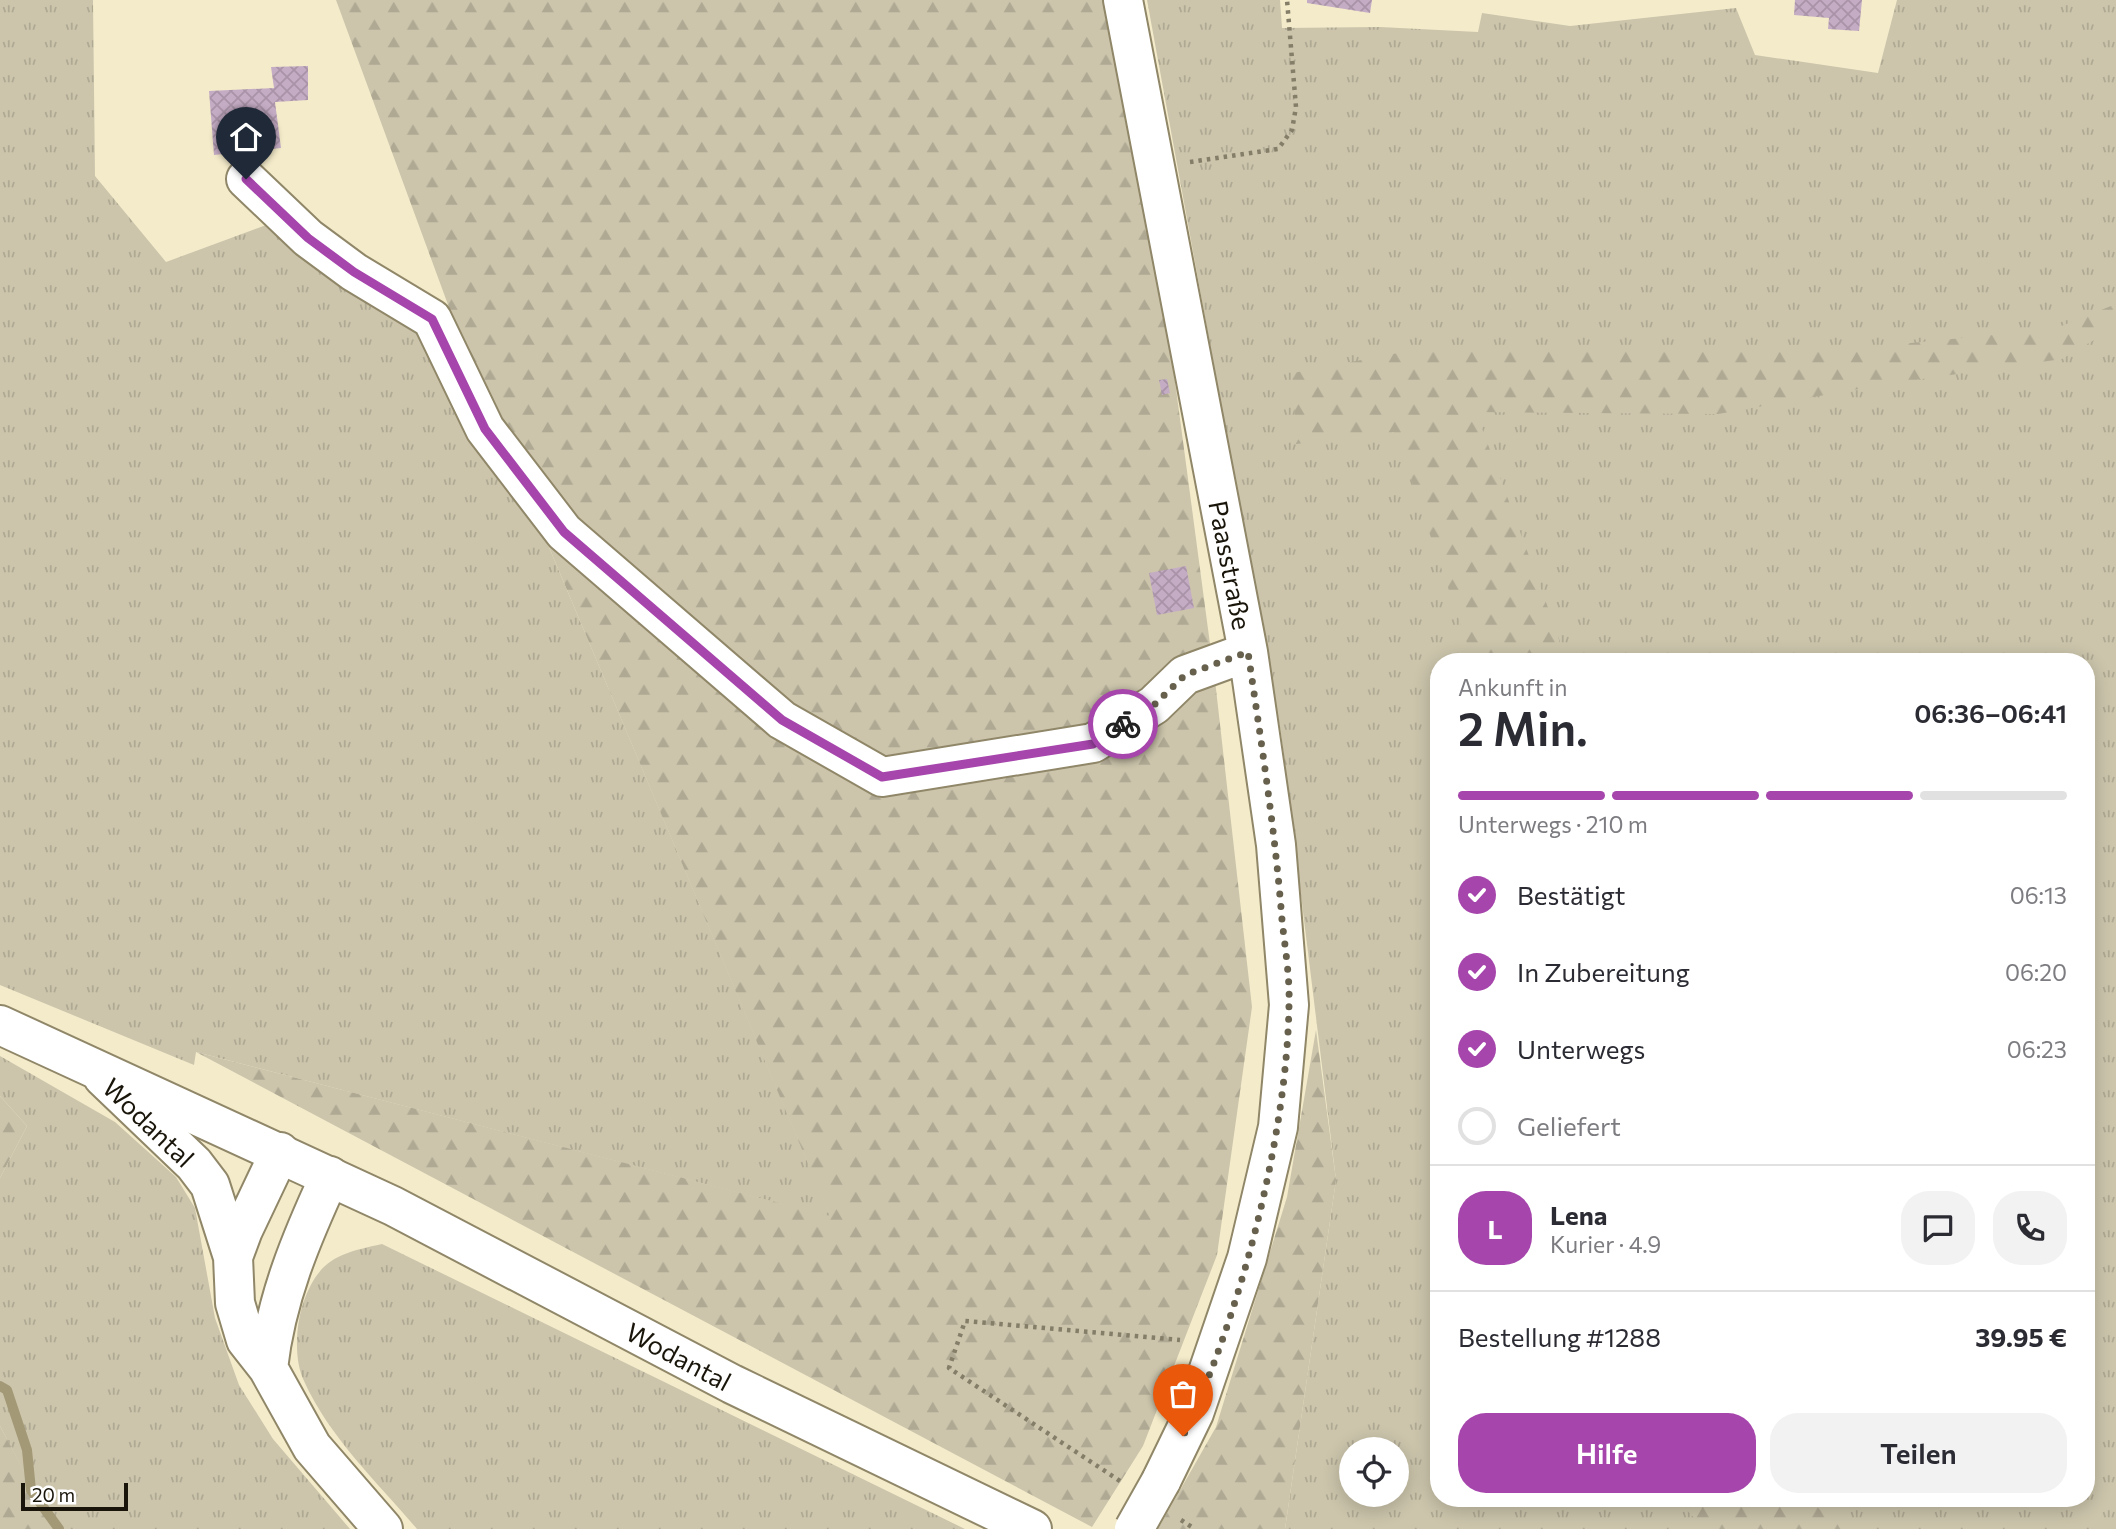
<!DOCTYPE html>
<html lang="de">
<head>
<meta charset="utf-8">
<style>
  :root { --surface:#fff; --page:#f2f2f3; --text:#2b2b33; --muted:#7c7c81; --line:#e1e1e2; --accent:#a645ac }
  body { margin:0; font-family:Commissioner,sans-serif; background:var(--page); color:var(--text); height:100vh; display:flex; flex-direction:column; font-size:26px; white-space:nowrap }
  * { box-sizing:border-box; margin:0 }
  p { font-size:23px; color:var(--muted) }
  .icon { flex:none; width:38px; height:38px; fill:none; stroke:currentColor; stroke-width:2; stroke-linecap:round; stroke-linejoin:round }
  .map { position:relative; flex:1; overflow:hidden }
  .sheet { position:absolute; left:1430px; top:653px; width:665px; height:854px; display:flex; flex-direction:column; background:var(--surface); border-radius:28px; box-shadow:0 4px 18px #0003 }
  .sheet>* { flex:none }
  .fabs { position:absolute; left:1339px; top:1437px; display:grid; gap:14px }
  .fabs a { display:grid; place-items:center; width:70px; height:70px; border-radius:50%; background:var(--surface); box-shadow:0 4px 18px #0003; font-size:35px }
  .scale { position:absolute; left:21px; bottom:18px; width:107px; box-sizing:border-box; padding-left:7px; border:4px solid #19150a; border-top:0; font-size:19px; line-height:24px; white-space:nowrap; color:#19150a; -webkit-text-stroke:5px #fff; paint-order:stroke }
  .pin { position:absolute; display:grid; place-items:center; width:60px; height:60px; color:#fff; margin:-72px -30px; border-radius:50% 50% 50% 0; rotate:-45deg; box-shadow:0 0 7px #0007 }
  .pin .icon { rotate:45deg }
  .courier { position:absolute; display:grid; place-items:center; width:70px; height:70px; margin:-35px; border:5px solid #a645ac; border-radius:50%; background:#fff; color:#222; box-shadow:0 2px 9px #0007 }
  .headline em { font-style:normal; font-weight:600 }
  .headline div { display:flex; flex-direction:column-reverse }
  .headline { display:flex; align-items:center; justify-content:space-between; height:119px; padding:0 28px }
  h1 { font-size:46px; font-weight:600; line-height:52px }
  .bar { display:grid; grid-template-columns:repeat(4,1fr); gap:10px 7px; align-content:center; height:84px; padding:0 28px }
  .bar i { height:9px; border-radius:5px; background:var(--line) }
  .bar .active { background:var(--accent) }
  .bar p { grid-column:span 4 }
  .line { display:flex; align-items:center; gap:18px; padding:0 28px; border-top:2px solid var(--line) }
  .line div { flex:1 }
  .round { display:grid; place-items:center; flex:none; width:74px; height:74px; border-radius:28px; background:var(--page) }
  ol { padding:0 28px; list-style:none }
  li { display:flex; align-items:center; gap:21px; height:77px }
  li p { margin-inline-start:auto }
  li .icon { padding:7px; border-radius:50%; background:var(--accent); color:#fff; stroke-width:4 }
  li:last-child { color:var(--muted) }
  li i { width:38px; height:38px; border:4px solid var(--line); border-radius:50% }
  .button { display:flex; gap:14px; margin-top:auto; padding:14px 28px }
  .button a { flex:1; height:80px; border-radius:28px; background:var(--accent); color:#fff; font-size:28px; font-weight:600; line-height:80px; text-align:center }
  .button a+a { background:var(--page); color:var(--text) }
  .map>svg:first-child { display:block }
  .grass { fill:url(#grass-tufts); fill-rule:evenodd }
  .forest { fill:url(#forest-firs) }
  .lines { fill:none; stroke-linecap:round; stroke-linejoin:round }
  .stream { stroke:#a39976; stroke-width:10 }
  .building { fill:url(#building-cross-hatch) }
  .minor-casing { stroke:#908769; stroke-width:42 }
  .major-casing { stroke:#908769; stroke-width:42 }
  .path { stroke:#847d68; stroke-width:4.5; stroke-dasharray:3.5 5; stroke-linecap:butt }
  .minor { stroke:#fff; stroke-width:38 }
  .major { stroke:#fff; stroke-width:38 }
  .minor-bridge-casing { stroke:#908769; stroke-width:42; stroke-linecap:butt }
  .minor-bridge { stroke:#fff; stroke-width:38 }
  .done { stroke:#66604d; stroke-width:7; stroke-dasharray:0 12.6 }
  .route { stroke:#a645ac; stroke-width:9 }
  .labels { text-anchor:middle; dominant-baseline:central; stroke-width:5; stroke-linejoin:round; paint-order:stroke }
  .street-label { font-size:26px; fill:#19150a; stroke:#fff }
</style>
</head>
<body>
<div class="map">
<svg width="2116" height="1529" viewBox="0 0 2116 1529">
  <defs>
    <pattern id="grass-tufts" width="24" height="20" patternUnits="userSpaceOnUse" patternTransform="scale(1.75)"><rect width="24" height="20" fill="#ccc5ac"/><path d="M3 7l-1-3M5 7V3M7 7l1-3M15 17l-1-3M17 17v-4M19 17l1-3" fill="none" stroke="#afa893"/></pattern>
    <pattern id="forest-firs" width="22" height="20" patternUnits="userSpaceOnUse" patternTransform="scale(1.75)"><rect width="22" height="20" fill="#ccc5ac"/><path d="M5 1l3.5 6h-7zM16 11l3.5 6h-7z" fill="#afa893"/></pattern>
    <pattern id="building-cross-hatch" width="8" height="8" patternUnits="userSpaceOnUse" patternTransform="scale(1.75)"><rect width="8" height="8" fill="#c5acc5"/><path d="M0 0l8 8M0 8l8-8" fill="none" stroke="#a993a8"/></pattern>
  </defs>
  <rect width="100%" height="100%" fill="#f4ebca"/>
  <path class="grass" d="M0,0h93l2,176 71,86 111,-41 194,141 360,855 -635,-165 -2,13 -194,-80z
    M1147,0h133l2,28 98,-1 98,5 4,-19 88,13 166,-18 19,47 123,18 19,-73h219v1529h-831l51,-349 -55,-447zM1438,662h648v836h-648zM1351,1449h45v45h-45z
    M0,1056l115,66 61,55 19,31 20,110 24,67 34,54 77,90h-296l-54,-103v-248l27,-52 -27,-30z
    M382,1244l583,285h-548c-39,-46 -88,-92 -113,-148 -11,-23 -8,-60 1,-83 16,-41 37,-45 77,-54z"/>
  <path class="forest" d="M336,0h778l29,141 73,548 36,318 -35,248 -74,191 -51,81 -896,-475 634,164 -376,-895z
    M2116,304v23l-54,32 -175,25 -169,30 -242,-2 82,223 5,26h-90l-78,-229 -99,12 -3,-71 121,-23 436,-1 204,-20z
    M1316,1030l20,150 -51,349h-127l58,-102 71,-230z
    M0,1096l27,30 -27,52z
    M0,1426l55,103h-55z
    M1675,1498h131l38,31h-139z"/>
  <g class="lines">
    <path class="stream" d="M0,1386l7,4 20,60 4,40 28,39"/>
  </g>
  <path class="building" d="M1307,0h65l-2,13 -63,-10z
    M1795,0h67l-3,31 -31,-2 1,-11 -35,-3z
    M308,66v34l-33,2 6,46 -67,7 -5,-64 65,-3 -3,-21z
    M1167,379l3,14 -8,2 -3,-15z
    M1186,566l8,42 -37,7 -8,-42z"/>
  <g class="lines">
    <g class="minor-casing">
      <path id="minor" d="M1123,0l125,652 28,193 13,160 -11,122 -31,131 -53,155 -33,68
        M246,179l62,59 46,34 78,47 53,110 79,103 218,188 100,57 211,-34 61,-38 31,-30 63,-23
        M103,1077l91,87 16,21 23,72 2,46 11,37 22,28 44,79 71,82
        M233,1257l10,-27 37,-78
        M268,1368c8,-70 33,-129 62,-192"/>
    </g>
    <g class="major-casing">
      <path id="major" d="M0,1025l393,181 339,178 300,145"/>
    </g>
    <path class="path" d="M1190,162l88,-13 14,-19 4,-23 -9,-107
      M1120,1481l-171,-113 16,-47 215,19
      M1181,1520l14,9"/>
    <use href="#minor" class="minor"/>
    <use href="#major" class="major"/>
    <g class="minor-bridge-casing">
      <path id="minor-bridge" d="M1134,1529l27,-48"/>
    </g>
    <use href="#minor-bridge" class="minor-bridge"/>
  </g>
  <g class="lines">
    <path class="done" d="M1123,724l31,-19 31,-30 63,-23c13,89 27,178 34,268 3,28 8,57 7,85 -2,132 -49,312 -106,431"/>
    <path class="route" d="M246,179l62,59 46,34 78,47 53,110 79,103 218,188 100,57 211,-33 30,-20"/>
  </g>
  <g class="labels">
    <g class="street-label">
      <text transform="translate(1231 565) rotate(79)">Paasstraße</text>
      <text transform="translate(149 1122) rotate(44)">Wodantal</text>
      <text transform="translate(679 1356) rotate(28)">Wodantal</text>
    </g>
  </g>
</svg>
<div class="fabs">
<a><svg class="icon" aria-label="locate" viewBox="0 0 24 24"><circle cx="12" cy="12" r="6"/><path d="M12 2v4M12 18v4M2 12h4M18 12h4"/></svg></a>
</div>
<div class="scale">20 m</div>
<div class="pin" style="left:1183px;top:1436px;background:#ea580c"><svg class="icon" aria-label="bag" viewBox="0 0 24 24"><path d="M5 8h14l-1 12H6zM9 8a3 3 0 0 1 6 0"/></svg></div>
<div class="pin" style="left:246px;top:179px;background:#1f2937"><svg class="icon" aria-label="home" viewBox="0 0 24 24"><path d="M3 11l9-7 9 7M6 9v11h12V9"/></svg></div>
<div class="courier" style="left:1123px;top:724px"><svg class="icon" aria-label="bike" viewBox="0 0 24 24"><circle cx="6" cy="16" r="4"/><circle cx="18" cy="16" r="4"/><path d="M6 16l4-8h5l3 8M10 8l3 8H6M13 5h3"/></svg></div>
<section class="sheet">
<div class="headline"><div><h1>2 Min.</h1><p>Ankunft in</p></div><em>06:36–06:41</em></div>
<div class="bar"><i class="active"></i><i class="active"></i><i class="active"></i><i></i><p>Unterwegs · 210 m</p></div>
<ol>
<li><svg class="icon" aria-label="check" viewBox="0 0 24 24"><path d="M5 12l5 5 9-10"/></svg>Bestätigt<p>06:13</p></li>
<li><svg class="icon" aria-label="check" viewBox="0 0 24 24"><path d="M5 12l5 5 9-10"/></svg>In Zubereitung<p>06:20</p></li>
<li><svg class="icon" aria-label="check" viewBox="0 0 24 24"><path d="M5 12l5 5 9-10"/></svg>Unterwegs<p>06:23</p></li>
<li><i></i>Geliefert</li>
</ol>
<div class="line" style="height:126px"><b class="round" style="background:var(--accent);color:#fff">L</b><div><b>Lena</b><p>Kurier · 4.9</p></div><a class="round"><svg class="icon" aria-label="chat" viewBox="0 0 24 24"><path d="M4 5h16v11H9l-5 4z"/></svg></a><a class="round"><svg class="icon" aria-label="phone" viewBox="0 0 24 24"><path d="M5 4h4l2 5-3 2q2 4 5 5l2-3 5 2v4C11 20 4 13 5 4z"/></svg></a></div>
<div class="line" style="height:91px"><div>Bestellung #1288</div><b>39.95 €</b></div>
<div class="button"><a>Hilfe</a><a>Teilen</a></div>
</section>
</div>
</body>
</html>
